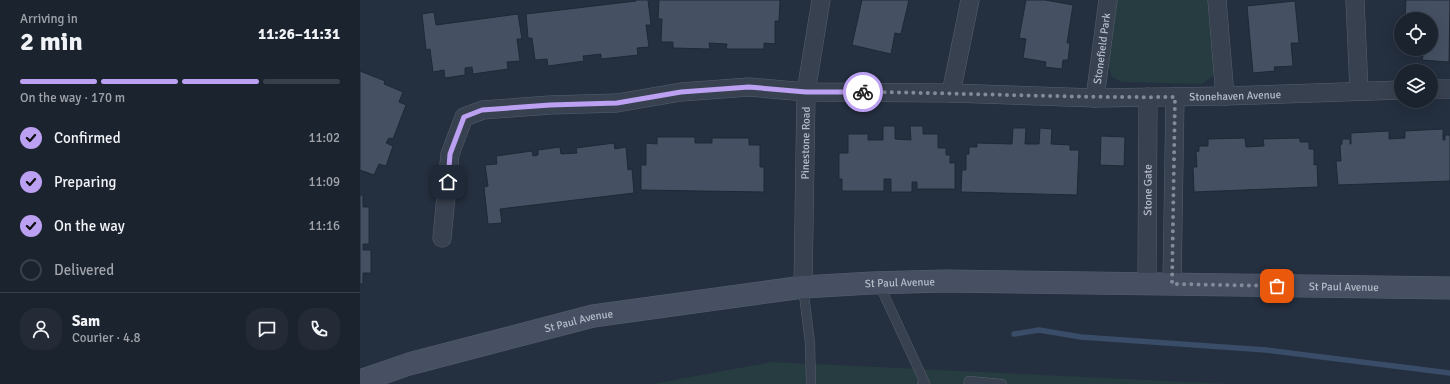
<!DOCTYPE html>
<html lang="en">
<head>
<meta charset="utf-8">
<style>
  :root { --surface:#1b232f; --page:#242b37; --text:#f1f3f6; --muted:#a0a4aa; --line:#39404b; --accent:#bca0f2 }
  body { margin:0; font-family:Signika,sans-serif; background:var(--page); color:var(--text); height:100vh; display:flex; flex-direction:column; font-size:15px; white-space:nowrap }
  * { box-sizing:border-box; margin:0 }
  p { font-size:13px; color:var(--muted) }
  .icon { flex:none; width:22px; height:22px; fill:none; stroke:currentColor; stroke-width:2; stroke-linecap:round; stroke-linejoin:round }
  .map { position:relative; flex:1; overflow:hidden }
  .panel { display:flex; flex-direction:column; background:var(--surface); width:360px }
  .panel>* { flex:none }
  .buttons { position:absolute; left:1034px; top:12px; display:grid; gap:8px }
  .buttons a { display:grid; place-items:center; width:44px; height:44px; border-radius:50%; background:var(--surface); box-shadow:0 4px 16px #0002,0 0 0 1px var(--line); font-size:20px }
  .pin { position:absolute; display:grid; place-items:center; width:34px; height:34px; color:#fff; margin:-17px; border-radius:8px; box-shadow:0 2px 6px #0006 }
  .courier { position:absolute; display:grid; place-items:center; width:40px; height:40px; margin:-20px; border:3px solid #bca0f2; border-radius:50%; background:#fff; color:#222; box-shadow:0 1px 5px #0007 }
  .overview em { font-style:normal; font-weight:700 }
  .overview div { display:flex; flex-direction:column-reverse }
  .overview { display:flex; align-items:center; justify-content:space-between; height:68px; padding:0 20px }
  h1 { font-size:26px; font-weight:700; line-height:30px }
  .bar { display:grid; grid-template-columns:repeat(4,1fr); gap:6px 4px; align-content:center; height:48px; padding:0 20px }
  .bar i { height:5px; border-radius:3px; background:var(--line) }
  .bar .selected { background:var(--accent) }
  .bar p { grid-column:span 4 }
  .line { display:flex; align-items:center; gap:10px; padding:0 20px; border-top:1px solid var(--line) }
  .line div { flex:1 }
  .round { display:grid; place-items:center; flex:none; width:42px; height:42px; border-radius:16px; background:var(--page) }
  ol { padding:0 20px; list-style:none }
  li { display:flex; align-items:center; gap:12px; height:44px }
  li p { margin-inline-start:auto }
  li .icon { padding:4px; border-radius:50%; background:var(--accent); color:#111; stroke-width:4 }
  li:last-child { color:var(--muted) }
  li i { width:22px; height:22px; border:2px solid var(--line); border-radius:50% }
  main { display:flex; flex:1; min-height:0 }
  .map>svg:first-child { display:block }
  .green { fill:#263c40 }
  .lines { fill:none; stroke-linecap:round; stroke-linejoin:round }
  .stream { stroke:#394c68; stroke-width:5.5 }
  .building { fill:#455163; stroke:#1f2836 }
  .lane-casing { stroke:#565f6d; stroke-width:10 }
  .street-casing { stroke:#565f6d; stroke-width:19 }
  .secondary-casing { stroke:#565f6d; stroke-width:23 }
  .lane { stroke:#38414f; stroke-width:9 }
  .street { stroke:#38414f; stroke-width:18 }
  .secondary { stroke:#465062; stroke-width:22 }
  .done { stroke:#828b99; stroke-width:4; stroke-dasharray:0 7.2 }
  .route { stroke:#bca0f2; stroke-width:5 }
  .labels { text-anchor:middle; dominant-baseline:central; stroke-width:4; stroke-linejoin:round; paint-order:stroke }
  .street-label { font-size:11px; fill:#b5bcca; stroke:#1d2634 }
</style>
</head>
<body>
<main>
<section class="panel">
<div class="overview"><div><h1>2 min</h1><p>Arriving in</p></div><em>11:26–11:31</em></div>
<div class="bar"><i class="selected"></i><i class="selected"></i><i class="selected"></i><i></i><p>On the way · 170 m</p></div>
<ol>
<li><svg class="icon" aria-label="check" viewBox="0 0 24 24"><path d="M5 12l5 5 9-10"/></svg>Confirmed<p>11:02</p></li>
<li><svg class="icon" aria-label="check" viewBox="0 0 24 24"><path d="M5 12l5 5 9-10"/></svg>Preparing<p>11:09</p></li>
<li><svg class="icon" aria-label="check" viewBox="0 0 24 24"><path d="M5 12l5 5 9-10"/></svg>On the way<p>11:16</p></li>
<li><i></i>Delivered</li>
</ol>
<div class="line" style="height:72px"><a class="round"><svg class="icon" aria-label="person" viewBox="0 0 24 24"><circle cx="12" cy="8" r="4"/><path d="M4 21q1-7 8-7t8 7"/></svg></a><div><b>Sam</b><p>Courier · 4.8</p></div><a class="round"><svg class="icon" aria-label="chat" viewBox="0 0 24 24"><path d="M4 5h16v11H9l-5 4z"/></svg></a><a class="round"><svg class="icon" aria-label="phone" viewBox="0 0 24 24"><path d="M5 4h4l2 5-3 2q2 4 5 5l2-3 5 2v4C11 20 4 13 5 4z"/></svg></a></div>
</section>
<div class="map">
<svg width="1090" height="384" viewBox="0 0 1090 384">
  <rect width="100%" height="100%" fill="#242f3f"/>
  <path class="green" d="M754,0h97l7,65 -5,11 -11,8 -81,-2 -9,-5 -6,-16z
    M412,362l459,22h1h-580z"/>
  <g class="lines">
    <path class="stream" d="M654,334l25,-4 42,7 185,13 184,23"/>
  </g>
  <path class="building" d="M276,0h12l3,25h-5l3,22 -12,1 1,7 -37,4v-5l-18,2 1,5 -36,5 -1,-7 -12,1 -3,-22h-4l-2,-24 110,-13z
    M299,0h121l-1,21h-4v23l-11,-1v6h-38l1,-5 -18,-1 1,6 -37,-1v-6h-12l1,-23h-4z
    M502,0h47l-8,34 -6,-1 -4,21 -39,-9z
    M666,0h19l28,5 -6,38h3l-2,17h-5l-1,9 -17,-2 1,-5 -23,-4 3,-19 -7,-1z
    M1046,0h44l-1,62 -27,-2 1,-4 -15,-1 1,-6h22v-30h-26z
    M935,1l4,42h-8l2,23 -19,1 1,4 -22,2 -6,-67z
    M74,12l2,13 82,-11 4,25h-5l3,22 -13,1 1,7 -35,5 -1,-7 -7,1v7l-20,3 -1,-8 -11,2 -3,-23 -4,1 -4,-36z
    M0,71l25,10 -1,3 19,8 -4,10 7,3 -13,34 -4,-1 -3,5 7,3 -7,20 -7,-2 -5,11 -14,-5z
    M523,126h12v13l16,1 -1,-14h13v8h15v14h8v7h4v8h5v26h-38v-7h-5v10h-21v-13h-7v12h-42v-12h-3v-26h9v-19h20v6h15z
    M653,128h13l-1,16h14l1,-16 12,1 -1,15 19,1v5h9l-2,45 -116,-3 1,-22h4v-16h3v-7h8v-4l35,1z
    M1083,129v11h2v-5h5v46l-112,4 -2,-24h5l-1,-16 2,-1v-5h8v5h1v-11l38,-2v8l16,-1v-7z
    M741,136l24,1 -1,29 -24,-1z
    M297,137h38v6h17v-5h37v7h11v22h4v25l-123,-2v-25h5v-22l11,1z
    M885,138l1,9 18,-1 -1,-7 37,-1v4h9v7h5v16l3,-1 1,23 -124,5 -1,-25h4l-1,-15 3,-1v-5h9v-7z
    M254,143l1,6 11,-2 2,23 4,-1 2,24 -134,16 2,14 -14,1 -4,-37 4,-1 -3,-21 12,-1 -1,-8 36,-5 1,5 5,-1v-5l22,-3 1,7 16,-1 -1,-5z
    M0,195h3v12h6v37h-6v6h8v23h-8v11h-3z"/>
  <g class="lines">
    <g class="lane-casing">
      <path id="lane" d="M519,284l46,99 -3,1
        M443,287l7,56 1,41
        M608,384l1,-3 33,3"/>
    </g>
    <g class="street-casing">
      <g id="street">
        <path d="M857,0l8,96"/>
        <path d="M995,0l4,91"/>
        <path d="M1071,89h19"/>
        <path d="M591,93l19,-93"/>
        <path id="s1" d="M735,98l13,-98"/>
        <path id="s2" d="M82,238l8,-84 14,-37 19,-7 67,-5 67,-2 64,-11 68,-5 57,5 145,1 144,5 130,-2 176,-6"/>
        <path id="s3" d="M787,284l1,-187"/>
        <path d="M812,284l3,-187"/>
        <path id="s4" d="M443,287l3,-195 15,-92"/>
      </g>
    </g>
    <g class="secondary-casing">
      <g id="secondary">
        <path id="s5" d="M0,381l49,-17 184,-48 210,-29 69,-4 72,-2 506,7"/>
      </g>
    </g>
    <use href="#lane" class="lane"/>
    <use href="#street" class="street"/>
    <use href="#secondary" class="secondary"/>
  </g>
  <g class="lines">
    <path class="done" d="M503,92c104,1 208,6 312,5l-3,187 105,2"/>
    <path class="route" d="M88,182l2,-28 14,-37 18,-7 68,-5 67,-2 64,-11 68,-5 57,5h57"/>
  </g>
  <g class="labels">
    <g class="street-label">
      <text stroke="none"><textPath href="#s1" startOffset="50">Stonefield Park</textPath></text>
      <text stroke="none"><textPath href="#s2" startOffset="898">Stonehaven Avenue</textPath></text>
      <text stroke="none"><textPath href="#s4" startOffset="144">Pinestone Road</textPath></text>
      <text stroke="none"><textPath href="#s3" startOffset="94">Stone Gate</textPath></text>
      <text stroke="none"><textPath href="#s5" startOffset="551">St Paul Avenue</textPath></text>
      <text stroke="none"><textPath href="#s5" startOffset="995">St Paul Avenue</textPath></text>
      <text stroke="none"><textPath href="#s5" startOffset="227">St Paul Avenue</textPath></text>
    </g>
  </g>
</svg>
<div class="buttons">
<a><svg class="icon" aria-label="locate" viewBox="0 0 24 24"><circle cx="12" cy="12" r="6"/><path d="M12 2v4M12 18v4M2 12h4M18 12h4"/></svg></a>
<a><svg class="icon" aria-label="layers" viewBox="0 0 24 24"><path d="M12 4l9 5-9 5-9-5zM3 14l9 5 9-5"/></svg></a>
</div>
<div class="pin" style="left:917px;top:286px;background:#ea580c"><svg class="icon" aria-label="bag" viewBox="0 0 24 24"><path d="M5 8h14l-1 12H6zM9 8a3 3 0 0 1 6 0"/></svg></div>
<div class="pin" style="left:88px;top:182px;background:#1f2937"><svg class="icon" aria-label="home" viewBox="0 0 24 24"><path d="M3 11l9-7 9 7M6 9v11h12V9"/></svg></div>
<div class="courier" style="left:503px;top:92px"><svg class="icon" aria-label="bike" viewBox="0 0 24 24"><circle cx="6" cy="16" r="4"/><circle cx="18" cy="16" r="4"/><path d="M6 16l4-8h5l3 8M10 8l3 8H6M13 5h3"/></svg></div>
</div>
</main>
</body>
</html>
